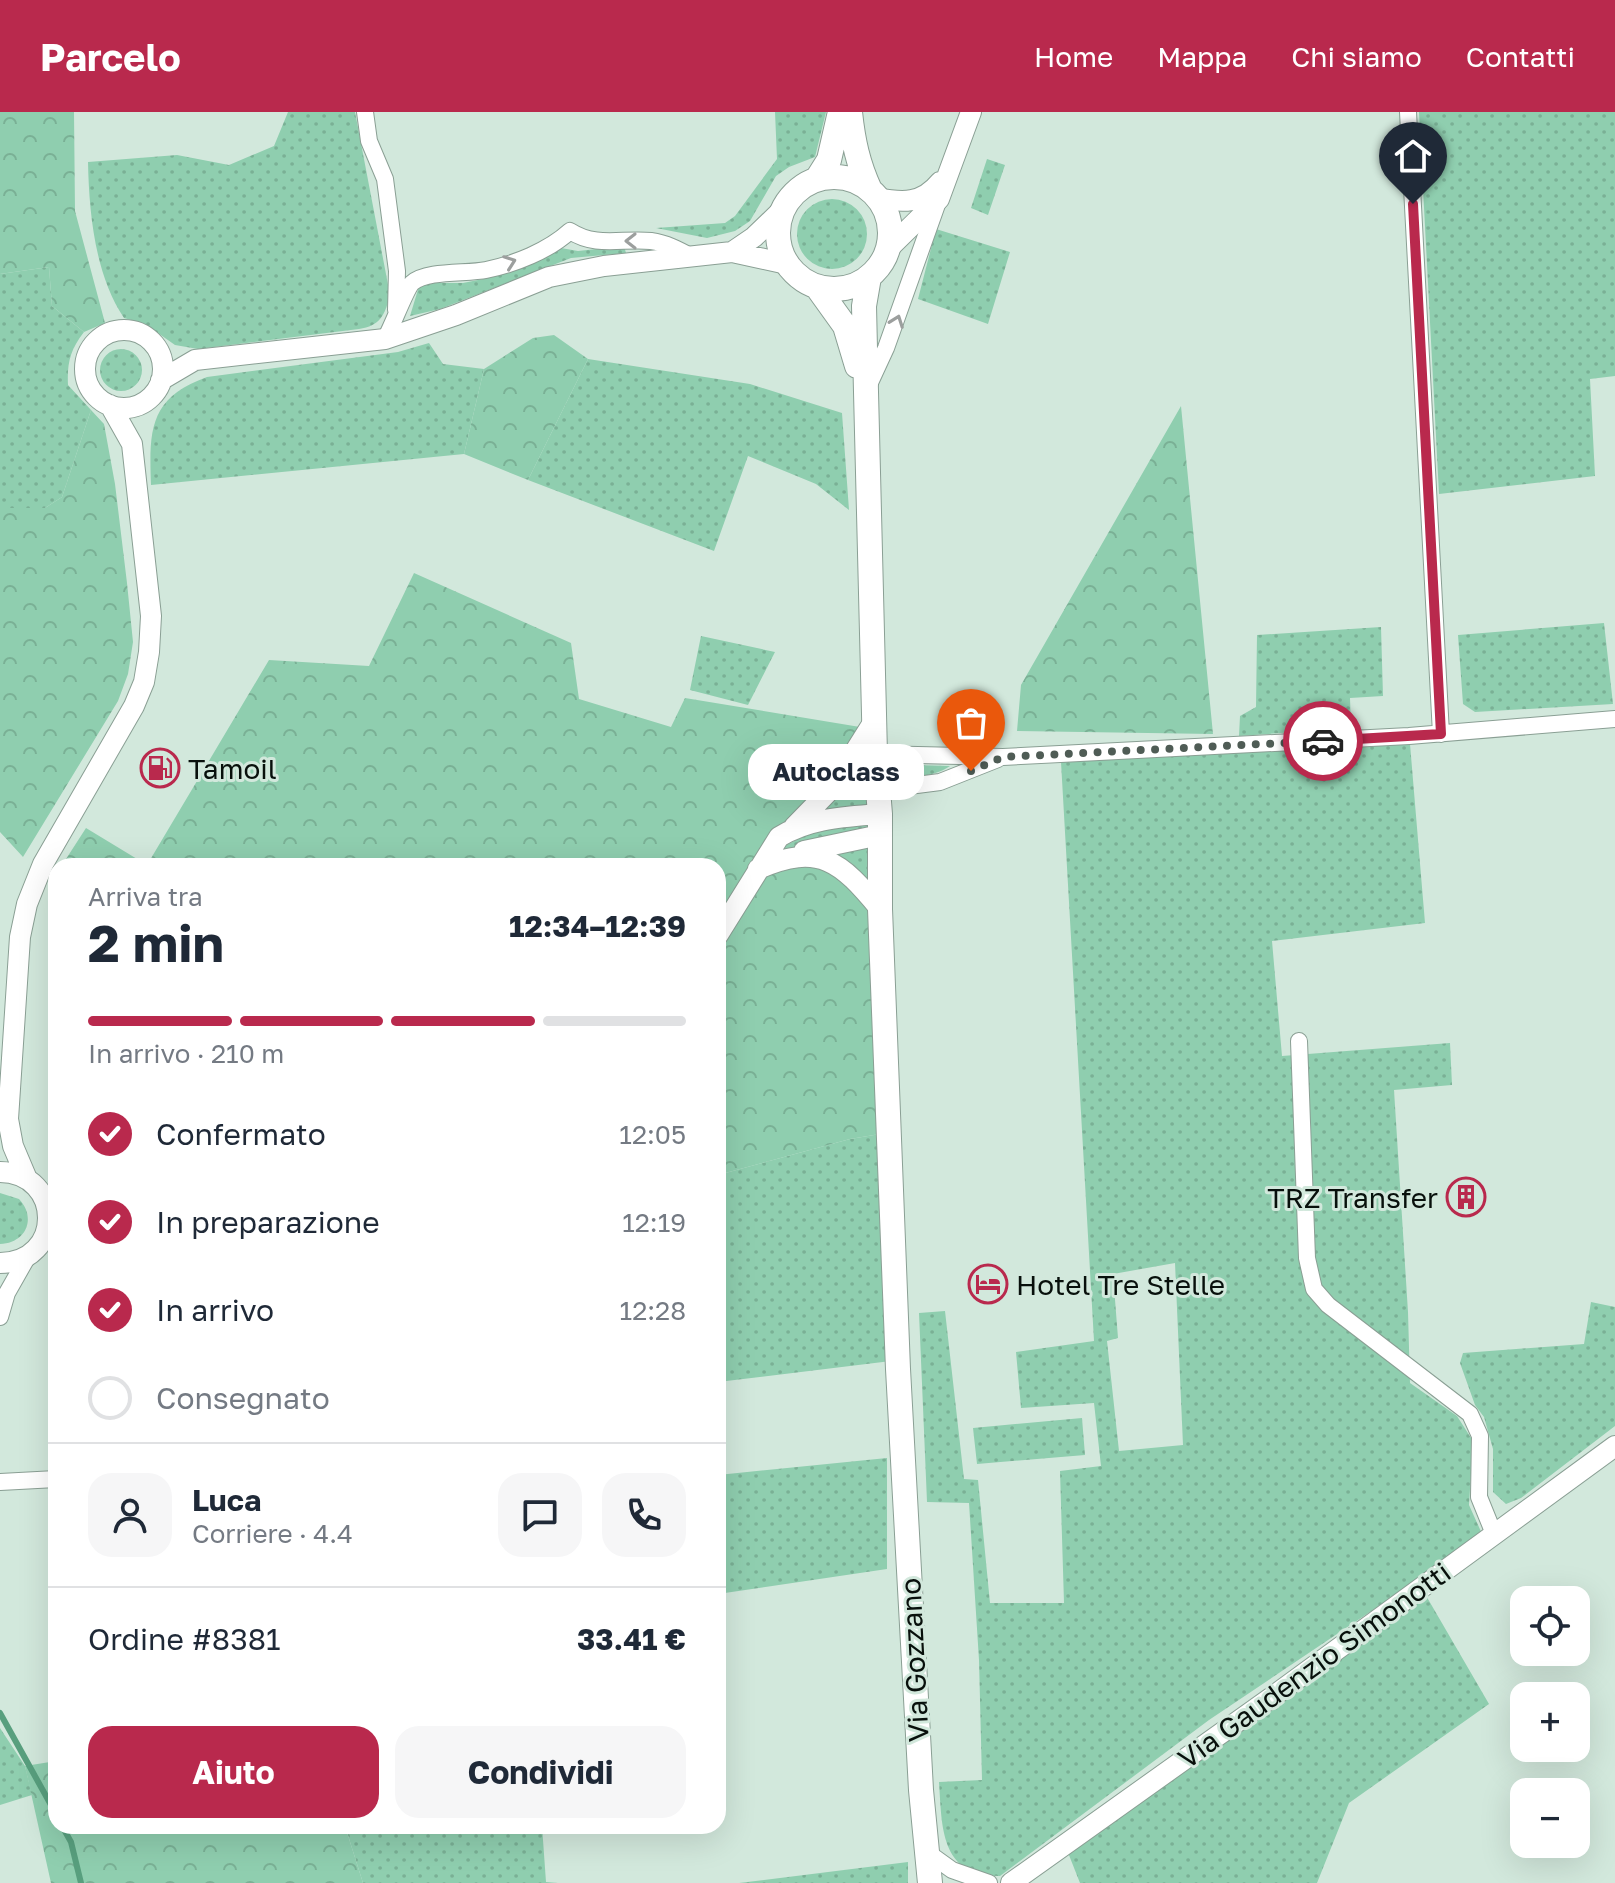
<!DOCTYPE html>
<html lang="it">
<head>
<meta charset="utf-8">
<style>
  :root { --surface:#fff; --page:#f6f6f7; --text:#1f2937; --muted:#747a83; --line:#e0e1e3; --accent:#b9294d }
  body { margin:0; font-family:"Golos Text",sans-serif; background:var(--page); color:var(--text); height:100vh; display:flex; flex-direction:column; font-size:30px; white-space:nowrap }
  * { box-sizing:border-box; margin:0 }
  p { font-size:26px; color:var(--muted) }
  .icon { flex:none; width:44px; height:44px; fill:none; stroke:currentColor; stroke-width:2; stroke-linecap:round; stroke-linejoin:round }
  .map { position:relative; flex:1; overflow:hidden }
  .drawer { position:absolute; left:48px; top:746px; width:678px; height:976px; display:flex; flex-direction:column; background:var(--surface); border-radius:24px; box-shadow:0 8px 32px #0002 }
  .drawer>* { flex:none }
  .fabs { position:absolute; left:1510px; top:1474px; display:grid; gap:16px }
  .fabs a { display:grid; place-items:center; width:80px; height:80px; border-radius:16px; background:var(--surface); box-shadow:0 8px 32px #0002; font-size:40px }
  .pin { position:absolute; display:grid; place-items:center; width:68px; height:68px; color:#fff; margin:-82px -34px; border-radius:50% 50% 50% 0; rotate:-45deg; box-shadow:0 0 8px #0007 }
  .pin .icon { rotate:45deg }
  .courier { position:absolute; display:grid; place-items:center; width:80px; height:80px; margin:-40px; border:6px solid #b9294d; border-radius:50%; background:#fff; color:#222; box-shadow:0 2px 10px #0007 }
  .bubble { position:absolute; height:56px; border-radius:24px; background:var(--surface); box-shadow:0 8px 32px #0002; font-size:26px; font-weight:700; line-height:56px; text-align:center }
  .headline em { font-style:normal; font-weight:700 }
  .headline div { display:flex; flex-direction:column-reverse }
  .headline { display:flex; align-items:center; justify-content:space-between; height:136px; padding:0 40px }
  h1 { font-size:52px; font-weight:700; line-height:60px }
  .bar { display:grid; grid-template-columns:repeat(4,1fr); gap:12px 8px; align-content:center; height:96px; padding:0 40px }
  .bar i { height:10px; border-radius:6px; background:var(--line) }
  .bar .current { background:var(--accent) }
  .bar p { grid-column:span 4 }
  .line { display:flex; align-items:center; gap:20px; padding:0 40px; border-top:2px solid var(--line) }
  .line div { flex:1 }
  .round { display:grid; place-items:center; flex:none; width:84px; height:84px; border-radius:24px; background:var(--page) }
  ol { padding:0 40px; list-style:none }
  li { display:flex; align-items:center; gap:24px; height:88px }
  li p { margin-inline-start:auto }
  li .icon { padding:8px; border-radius:50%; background:var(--accent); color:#fff; stroke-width:4 }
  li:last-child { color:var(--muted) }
  li i { width:44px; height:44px; border:4px solid var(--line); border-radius:50% }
  .button { display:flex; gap:16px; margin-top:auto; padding:16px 40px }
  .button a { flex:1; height:92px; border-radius:24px; background:var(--accent); color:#fff; font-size:32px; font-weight:700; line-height:92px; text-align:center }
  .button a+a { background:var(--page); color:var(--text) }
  header { display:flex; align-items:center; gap:48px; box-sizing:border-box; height:112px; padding:0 40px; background:var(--accent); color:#fff }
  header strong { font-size:38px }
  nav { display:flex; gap:44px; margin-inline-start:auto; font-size:28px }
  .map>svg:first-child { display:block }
  .grass { fill:url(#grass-dots); fill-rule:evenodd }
  .forest { fill:url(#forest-crowns) }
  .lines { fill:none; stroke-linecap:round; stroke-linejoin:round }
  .stream { stroke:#589f7e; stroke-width:6 }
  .minor-casing { stroke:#8a9f94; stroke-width:18 }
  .tertiary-casing { stroke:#8a9f94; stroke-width:22 }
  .secondary-casing { stroke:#8a9f94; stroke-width:26 }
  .minor { stroke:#fff; stroke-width:16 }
  .tertiary { stroke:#fff; stroke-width:20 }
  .secondary { stroke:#fff; stroke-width:24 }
  .oneway { stroke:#9c9f9e }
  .done { stroke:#4f5c55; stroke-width:8; stroke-dasharray:0 14.4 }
  .route { stroke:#b9294d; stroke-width:10 }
  .labels { text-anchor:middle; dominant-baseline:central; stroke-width:6; stroke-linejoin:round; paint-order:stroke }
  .poi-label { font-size:28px; fill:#08100c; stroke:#d2e8dc; text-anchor:start }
  .street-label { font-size:28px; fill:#08100c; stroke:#d2e8dc }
</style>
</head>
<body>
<header>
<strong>Parcelo</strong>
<nav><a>Home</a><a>Mappa</a><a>Chi siamo</a><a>Contatti</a></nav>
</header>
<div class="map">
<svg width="1615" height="1771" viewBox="0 0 1615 1771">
  <defs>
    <pattern id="grass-dots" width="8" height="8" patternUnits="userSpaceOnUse" patternTransform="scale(2)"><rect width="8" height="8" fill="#8fceaf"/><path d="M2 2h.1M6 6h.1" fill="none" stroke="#7ab095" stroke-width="1.8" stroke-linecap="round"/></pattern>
    <pattern id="forest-crowns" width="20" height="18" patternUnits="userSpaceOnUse" patternTransform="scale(2)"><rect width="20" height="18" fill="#8fceaf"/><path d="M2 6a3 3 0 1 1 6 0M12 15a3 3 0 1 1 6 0" fill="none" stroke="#7ab095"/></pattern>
  </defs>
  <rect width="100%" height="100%" fill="#d2e8dc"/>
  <path class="grass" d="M288,0h67l35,183c-5,20 -10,31 -31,34l-161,20 -23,-4 -30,-21 -21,-6c-29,-43 -35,-105 -36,-156l89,-7 52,10 45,-19z
    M775,0h51l-11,45 -26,10 -13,9 -26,45 -15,10 -28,7 -51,-10 69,-5 10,-7 42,-57z
    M1419,0h196v264l-25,3 5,97 -156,18z
    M987,47l18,6 -17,50 -17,-7z
    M797 122a35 35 0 1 1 70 0a35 35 0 1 1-70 0Z
    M936,117l74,23 -22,72 -70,-25z
    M624,134l2,7 -55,5 -131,51 -30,7 10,-33h43l20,-4 78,-31 17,3z
    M49,155l3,39 32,26c-14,18 -17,31 -16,53l23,25 -29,87 -17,11h-45v-234z
    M429,231l14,21 41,5 -20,85 -313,31c-2,-55 -2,-87 56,-108l191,-25z
    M100 258a21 21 0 1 1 42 0a21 21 0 1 1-42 0Z
    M588,247l162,25 92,29 7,97 -33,-26 -68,-28 -34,95 -186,-71z
    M1604,511l9,81 -138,8 -12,-8 -5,-69z
    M1381,515l2,69 -33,2 1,30 -112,8 1,-20 16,-9 1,-72z
    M701,524l74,16 -27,53 -58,-15z
    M1410,632l15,179 -153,18 10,115 168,-13 2,42 -58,5 14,222 2,71 47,33 16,25 -4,64 14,31 -274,184 -209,156c-60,1 -58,-49 -61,-94l43,-2 -3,-120 -10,-157 -42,-1 -8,-189 26,-2 19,168 14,1 12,123h74l-4,-132 41,-5 -7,-63 -73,5 -5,-56 78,-11 -33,-579zM1175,1151l8,182 -64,6 -12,-110 11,-3 -5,-64z
    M869,644l2,52 -52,3 20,-18z
    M914,653l36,1c-19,13 -41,10 -63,12v-11z
    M857,712l12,1v7l-88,22 2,-7 25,-13z
    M870,733l1,39 -42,-31z
    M880,1022l11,227 -173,21v-207l132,-36z
    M0,1081l19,6c18,19 7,44 -19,45z
    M1591,1190l24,5v119l-94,72 -15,6 -13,-12v-43l-9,-32 -9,-12 -15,-42 3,-10 121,-9z
    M1082,1306l3,37 -108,9 -4,-36z
    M887,1346v111l-169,25v-119z
    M1421,1475l68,117 -140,99 -32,80h-237l-15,-38z
    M0,1616l25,38 7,29 -32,10z
    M345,1714h197l4,56 12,1h-195z
    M908,1750v21h-169z"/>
  <path class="forest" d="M0,0h74l1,99 30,112 -21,9 -32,-26 -3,-39 -49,7z
    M554,223l34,24 -60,121 -64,-26 20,-85 49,-31z
    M1181,294l32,328 -196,-3 4,-46z
    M91,298l13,14 11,60 12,99 6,59 -5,32 -10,27 -95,156 -23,-25v-324h45l17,-11z
    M414,461l157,70 8,56 92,28 14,-29 175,29 -33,55 -64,63 -45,78v-57h-627l-25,-7 20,-31 61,37 122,-205 100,6z
    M810,752l21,4 38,42 11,224 -30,5 -132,36v-223l49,-79z
    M56,1649v65h289l18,57h-312l-26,-117z"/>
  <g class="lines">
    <path class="stream" d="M0,1601l56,101
      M62,1714l9,16 10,41"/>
    <g class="minor-casing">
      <path id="minor" d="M365,0l4,29 16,38 12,92 -1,39
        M1408,0l33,622
        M385,227c7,-12 21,-50 27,-56 15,-13 54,-9 74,-13 29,-6 62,-19 84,-39 26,17 52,7 81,10 15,2 28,9 41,16
        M868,275l18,-39 53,-149
        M875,642l128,3 406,-21 206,-17
        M878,678l62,-8 58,-23
        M1299,929l8,217 7,31 14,16 142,109 10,22 -1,61 15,37
        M0,1205l7,-24 21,-37
        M0,1370l56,-3
        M927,1740l25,18 37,13"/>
    </g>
    <g class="tertiary-casing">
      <path id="tertiary" d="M877,86c26,5 45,6 63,-16
        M888,137l51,-50 32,-87
        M732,140l22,-15 27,-26
        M85 257a39 39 0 1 1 78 0a39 39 0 1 1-78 0Z
        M161,268l34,-20 190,-21 71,-24 93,-38 55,-11 128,-14 55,12
        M794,715l38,-39 42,-67
        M804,739l76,-16
        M758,757c62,-27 83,-7 122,40
        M718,823l61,-98c31,-19 65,-20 101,-23
        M0,1060c64,1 64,91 0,91
        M27,1067l-14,-33 -5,-27 12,-182 7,-33 16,-40 91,-158 10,-24 5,-30 2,-36 -19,-172 -22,-39
        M1011,1771l268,-191 336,-246"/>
    </g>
    <g class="secondary-casing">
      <path id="secondary" d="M850,0c3,29 8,52 20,78
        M778 121a56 56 0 1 1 112 0a56 56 0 1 1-112 0Z
        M817,67l12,-19 11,-48
        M869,165l-5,29 2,86 9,362 5,60v95l18,460 23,421 9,93
        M817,175l28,39 12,40"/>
    </g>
    <use href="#minor" class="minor"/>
    <use href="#tertiary" class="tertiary"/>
    <use href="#secondary" class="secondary"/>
  </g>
  <defs><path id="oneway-chevron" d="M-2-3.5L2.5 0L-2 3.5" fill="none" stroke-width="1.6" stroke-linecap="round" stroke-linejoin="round" transform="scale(2)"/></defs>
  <g class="oneway">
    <use href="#oneway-chevron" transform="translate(631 129) rotate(180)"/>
    <use href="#oneway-chevron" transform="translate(510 150) rotate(-20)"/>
    <use href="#oneway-chevron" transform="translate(897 209) rotate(-70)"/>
  </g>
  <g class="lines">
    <path class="done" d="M971,659l32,-14 320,-16"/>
    <path class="route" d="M1323,629l118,-7 -28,-530"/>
  </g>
  <defs>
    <g id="fuel-ring" transform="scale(2)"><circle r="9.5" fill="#d2e8dc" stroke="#b9294d" stroke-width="1.5"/><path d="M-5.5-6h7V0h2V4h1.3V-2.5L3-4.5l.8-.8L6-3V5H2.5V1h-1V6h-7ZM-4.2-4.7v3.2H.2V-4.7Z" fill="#b9294d"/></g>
    <g id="building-ring" transform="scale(2)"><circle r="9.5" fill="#d2e8dc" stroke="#b9294d" stroke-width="1.5"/><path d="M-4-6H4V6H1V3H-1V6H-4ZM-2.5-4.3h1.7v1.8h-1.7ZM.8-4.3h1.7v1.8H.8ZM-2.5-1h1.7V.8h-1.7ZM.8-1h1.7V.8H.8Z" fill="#b9294d"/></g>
    <g id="hotel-ring" transform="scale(2)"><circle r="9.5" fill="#d2e8dc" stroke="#b9294d" stroke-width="1.5"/><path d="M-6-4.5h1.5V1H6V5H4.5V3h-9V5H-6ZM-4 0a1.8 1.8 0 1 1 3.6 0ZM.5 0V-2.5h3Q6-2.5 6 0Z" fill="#b9294d"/></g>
  </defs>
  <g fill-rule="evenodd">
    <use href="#fuel-ring" x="160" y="656"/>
    <use href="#building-ring" x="1466" y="1085"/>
    <use href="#hotel-ring" x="988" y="1172"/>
  </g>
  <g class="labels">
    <g class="poi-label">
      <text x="188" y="656">Tamoil</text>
      <text x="1438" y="1085" text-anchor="end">TRZ Transfer</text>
      <text x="1016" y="1172">Hotel Tre Stelle</text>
    </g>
    <g class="street-label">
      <text transform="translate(914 1548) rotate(-93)">Via Gozzano</text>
      <text transform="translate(1314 1553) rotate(-36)">Via Gaudenzio Simonotti</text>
    </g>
  </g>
</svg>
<div class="fabs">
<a><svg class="icon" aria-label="locate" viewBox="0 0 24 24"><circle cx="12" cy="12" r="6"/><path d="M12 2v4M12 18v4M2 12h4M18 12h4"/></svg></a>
<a>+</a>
<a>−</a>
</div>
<div class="pin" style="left:971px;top:659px;background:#ea580c"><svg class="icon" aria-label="bag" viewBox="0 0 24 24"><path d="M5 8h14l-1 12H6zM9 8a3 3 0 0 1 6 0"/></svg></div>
<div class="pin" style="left:1413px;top:92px;background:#1f2937"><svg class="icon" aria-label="home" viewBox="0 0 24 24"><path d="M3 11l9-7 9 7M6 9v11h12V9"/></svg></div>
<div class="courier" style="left:1323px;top:629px"><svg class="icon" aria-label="car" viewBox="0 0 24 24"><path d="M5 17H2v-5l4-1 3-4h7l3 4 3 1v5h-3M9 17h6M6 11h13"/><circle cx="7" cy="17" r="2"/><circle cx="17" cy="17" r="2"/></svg></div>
<div class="bubble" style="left:748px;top:632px;width:176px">Autoclass</div>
<section class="drawer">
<div class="headline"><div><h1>2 min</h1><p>Arriva tra</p></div><em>12:34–12:39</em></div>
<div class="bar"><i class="current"></i><i class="current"></i><i class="current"></i><i></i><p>In arrivo · 210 m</p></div>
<ol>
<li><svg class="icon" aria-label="check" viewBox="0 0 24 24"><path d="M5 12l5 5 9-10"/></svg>Confermato<p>12:05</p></li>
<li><svg class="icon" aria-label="check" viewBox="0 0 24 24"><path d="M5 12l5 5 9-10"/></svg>In preparazione<p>12:19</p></li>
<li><svg class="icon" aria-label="check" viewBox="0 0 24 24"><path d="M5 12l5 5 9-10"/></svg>In arrivo<p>12:28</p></li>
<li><i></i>Consegnato</li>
</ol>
<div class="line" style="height:144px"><a class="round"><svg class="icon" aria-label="person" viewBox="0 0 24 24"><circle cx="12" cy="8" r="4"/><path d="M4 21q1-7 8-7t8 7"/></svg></a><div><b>Luca</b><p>Corriere · 4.4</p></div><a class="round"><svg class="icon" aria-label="chat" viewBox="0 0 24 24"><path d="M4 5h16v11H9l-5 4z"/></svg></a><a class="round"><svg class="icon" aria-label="phone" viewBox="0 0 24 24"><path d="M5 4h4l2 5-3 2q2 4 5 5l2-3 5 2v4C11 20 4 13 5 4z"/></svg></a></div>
<div class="line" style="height:104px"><div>Ordine #8381</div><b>33.41 €</b></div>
<div class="button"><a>Aiuto</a><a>Condividi</a></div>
</section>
</div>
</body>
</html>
